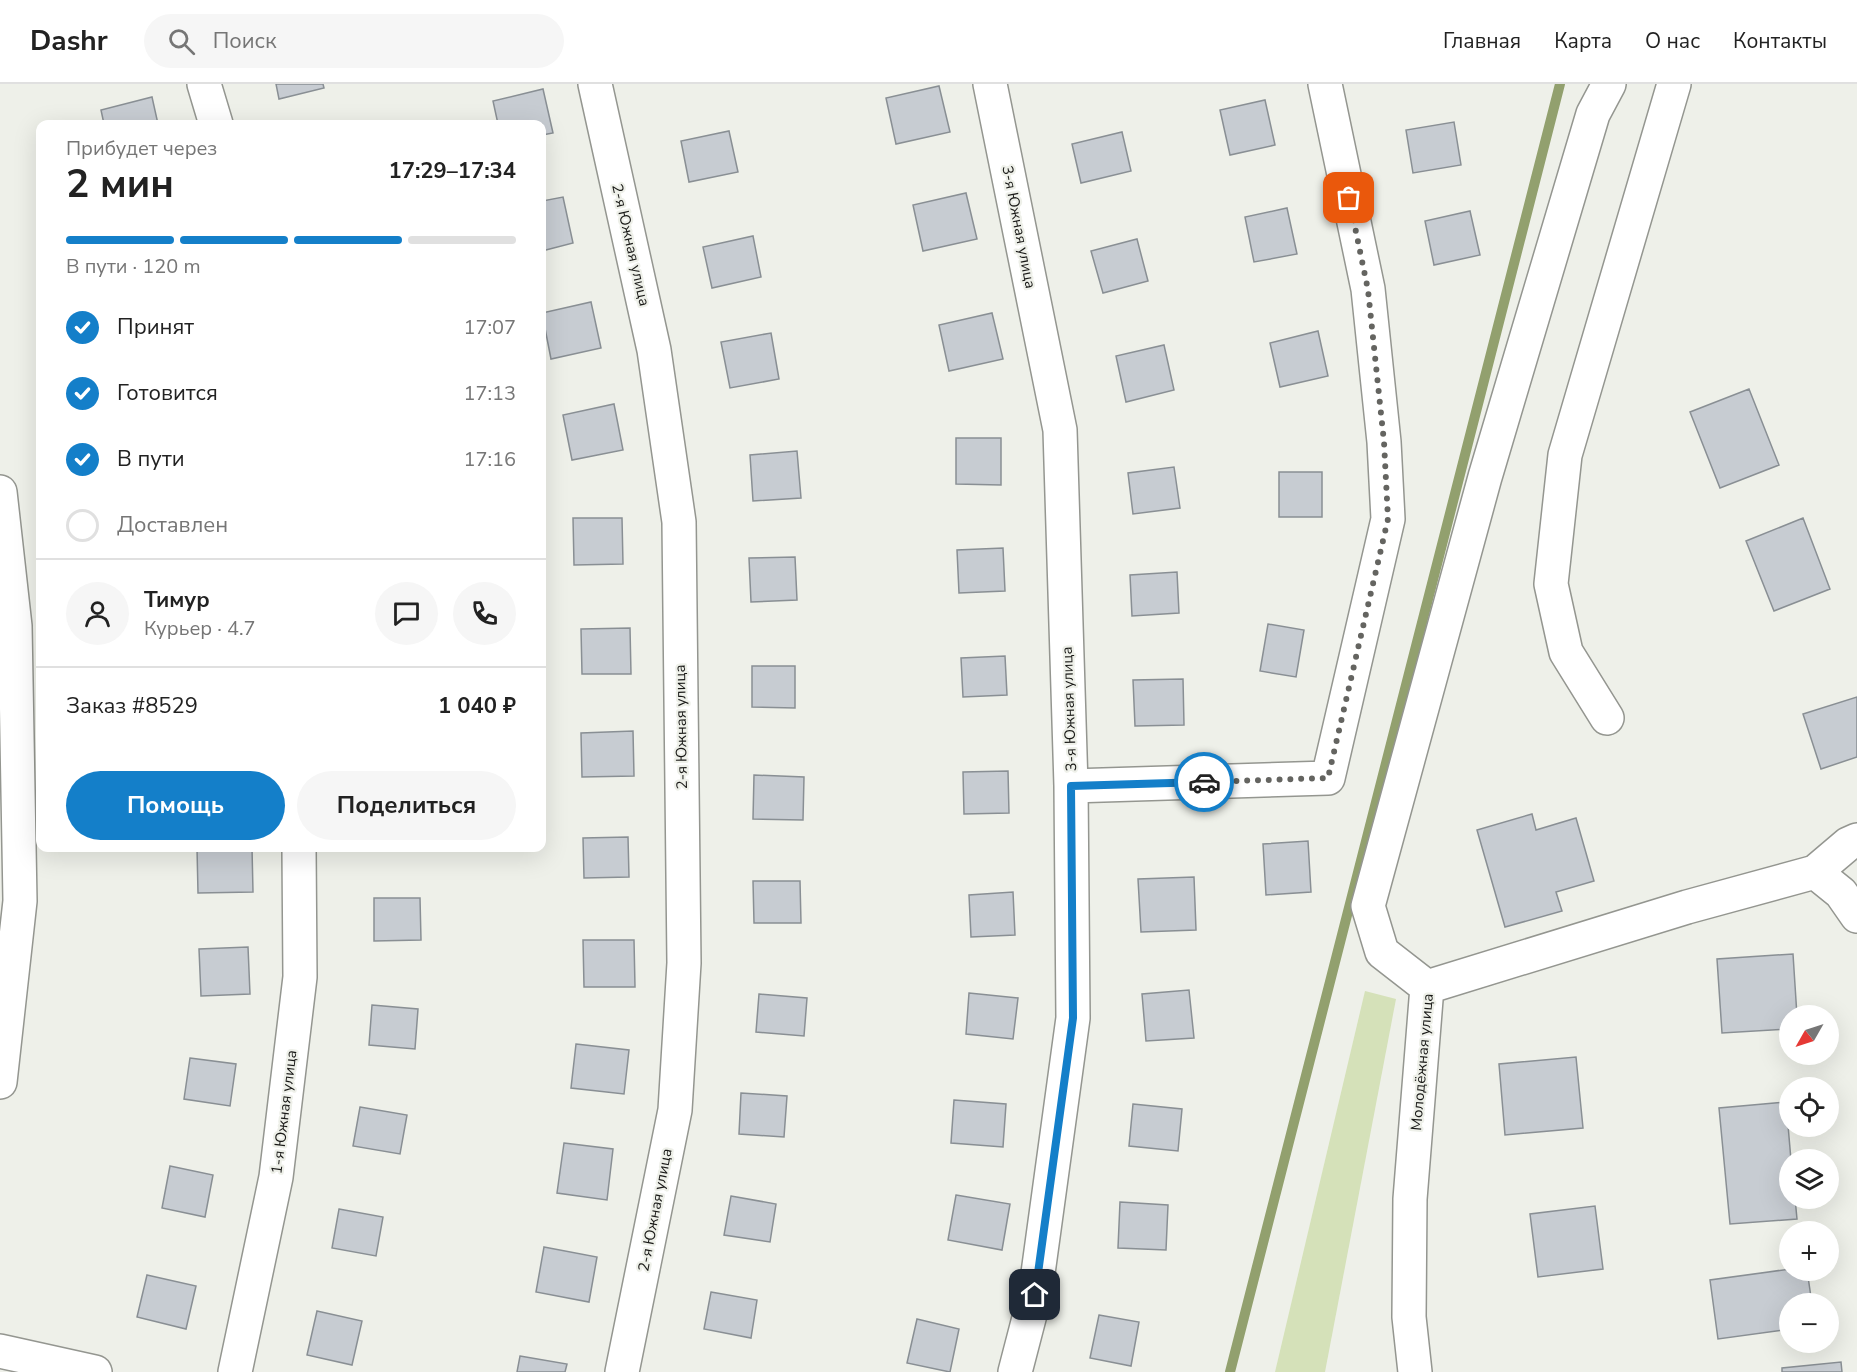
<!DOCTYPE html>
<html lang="ru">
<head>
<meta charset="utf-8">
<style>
  :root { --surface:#fff; --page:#f6f6f6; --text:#222; --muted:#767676; --line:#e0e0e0; --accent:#147fc9 }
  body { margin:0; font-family:"Nunito Sans",sans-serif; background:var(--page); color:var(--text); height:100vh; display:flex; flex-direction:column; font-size:22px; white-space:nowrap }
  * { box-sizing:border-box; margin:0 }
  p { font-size:20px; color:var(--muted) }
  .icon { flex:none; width:33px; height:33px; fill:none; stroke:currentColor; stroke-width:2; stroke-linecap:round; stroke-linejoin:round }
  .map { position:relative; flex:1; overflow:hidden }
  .side { position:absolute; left:36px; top:36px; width:510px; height:732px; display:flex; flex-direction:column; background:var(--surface); border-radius:12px; box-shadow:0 6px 24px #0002 }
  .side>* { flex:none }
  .needle { width:39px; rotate:231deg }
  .controls { position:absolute; left:1779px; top:921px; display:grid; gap:12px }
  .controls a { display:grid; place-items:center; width:60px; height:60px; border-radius:50%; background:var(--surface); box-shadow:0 6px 24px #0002; font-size:30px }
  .pin { position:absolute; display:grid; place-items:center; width:51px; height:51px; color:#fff; margin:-26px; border-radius:12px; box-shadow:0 3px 9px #0006 }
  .courier { position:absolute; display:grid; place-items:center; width:60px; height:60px; margin:-30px; border:4px solid #147fc9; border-radius:50%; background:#fff; color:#222; box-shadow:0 2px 8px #0007 }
  .head em { font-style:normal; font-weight:700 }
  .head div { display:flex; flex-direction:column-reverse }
  .head { display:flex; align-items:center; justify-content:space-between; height:102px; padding:0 30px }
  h1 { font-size:39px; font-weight:700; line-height:45px }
  .bar { display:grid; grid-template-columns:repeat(4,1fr); gap:9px 6px; align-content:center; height:72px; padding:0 30px }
  .bar i { height:8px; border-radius:4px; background:var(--line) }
  .bar .selected { background:var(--accent) }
  .bar p { grid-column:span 4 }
  .line { display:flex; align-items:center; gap:15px; padding:0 30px; border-top:2px solid var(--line) }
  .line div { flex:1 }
  .round { display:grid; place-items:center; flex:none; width:63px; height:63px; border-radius:32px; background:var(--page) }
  ol { padding:0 30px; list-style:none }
  li { display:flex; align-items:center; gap:18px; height:66px }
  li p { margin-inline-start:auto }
  li .icon { padding:6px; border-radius:50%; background:var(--accent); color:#fff; stroke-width:4 }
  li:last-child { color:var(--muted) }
  li i { width:33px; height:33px; border:3px solid var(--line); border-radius:50% }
  .cta { display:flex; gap:12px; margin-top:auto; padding:12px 30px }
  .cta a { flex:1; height:69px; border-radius:36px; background:var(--accent); color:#fff; font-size:24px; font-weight:700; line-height:69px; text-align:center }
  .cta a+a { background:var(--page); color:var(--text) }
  header { display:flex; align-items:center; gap:36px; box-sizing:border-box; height:84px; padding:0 30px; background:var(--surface); border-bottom:2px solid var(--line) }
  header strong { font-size:28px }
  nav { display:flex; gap:33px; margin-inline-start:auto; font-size:21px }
  .search { width:420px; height:54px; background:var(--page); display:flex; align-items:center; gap:15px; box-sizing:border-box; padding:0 21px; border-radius:33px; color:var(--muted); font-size:22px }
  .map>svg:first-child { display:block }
  .green { fill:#d5e1b9 }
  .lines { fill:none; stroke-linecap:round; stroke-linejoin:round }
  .stream { stroke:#92a06e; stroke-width:10 }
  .building { fill:#c7ccd2; stroke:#898f94; stroke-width:1.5 }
  .minor-casing { stroke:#949690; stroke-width:36 }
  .minor { stroke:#fff; stroke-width:33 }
  .done { stroke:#646460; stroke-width:6; stroke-dasharray:0 10.8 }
  .route { stroke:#147fc9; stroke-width:8 }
  .labels { text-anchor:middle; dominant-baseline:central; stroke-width:4.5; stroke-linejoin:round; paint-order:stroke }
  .street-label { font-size:15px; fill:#191917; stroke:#eef0e9 }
</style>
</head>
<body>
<header>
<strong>Dashr</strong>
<div class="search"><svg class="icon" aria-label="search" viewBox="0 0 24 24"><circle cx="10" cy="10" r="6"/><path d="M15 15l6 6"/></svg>Поиск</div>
<nav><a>Главная</a><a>Карта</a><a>О нас</a><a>Контакты</a></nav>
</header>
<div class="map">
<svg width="1857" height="1288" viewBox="0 0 1857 1288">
  <rect width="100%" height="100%" fill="#eef0e9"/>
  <path class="green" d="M1365,907l31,8 -71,373h-50z"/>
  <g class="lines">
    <path class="stream" d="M1230,1288l330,-1288"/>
  </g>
  <path class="building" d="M276,0h47l1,4 -45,11z
    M939,2l11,46 -54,12 -10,-46z
    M543,5l10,44 -11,2v-11h-44l-5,-23z
    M152,13l6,27h-54l-3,-14z
    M1265,16l10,45 -45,10 -10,-45z
    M1454,38l7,43 -48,8 -7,-43z
    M729,47l9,41 -49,10 -8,-41z
    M1122,48l9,39 -50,12 -9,-39z
    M966,109l11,46 -54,12 -10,-46z
    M563,113l10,46 -31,8v-50z
    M1287,124l10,46 -43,8 -9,-45z
    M1470,127l10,44 -46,10 -9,-44z
    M753,152l8,41 -49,11 -9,-41z
    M1137,155l11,42 -45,12 -12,-42z
    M591,218l10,46 -50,11 -9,-46z
    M992,229l11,46 -54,12 -10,-46z
    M1318,247l10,45 -48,11 -10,-44z
    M771,249l8,46 -49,9 -9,-46z
    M1164,261l10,45 -48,12 -10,-46z
    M1749,305l30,76 -59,23 -30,-76z
    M614,320l9,46 -51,10 -9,-45z
    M956,354h45v47l-45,-1z
    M797,367l4,47 -48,3 -3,-46z
    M1174,383l6,41 -47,6 -5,-41z
    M1279,388h43v45h-43z
    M573,434h49l1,46 -49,1z
    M1803,434l27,71 -56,22 -28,-70z
    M1003,464l2,43 -46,2 -2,-43z
    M795,473l2,43 -46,2 -2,-44z
    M1177,488l2,41 -47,3 -2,-41z
    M1268,540l36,6 -8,47 -36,-6z
    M630,544l1,46h-49l-1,-45z
    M1005,572l2,39 -44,2 -2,-39z
    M752,582h43v42l-43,-1z
    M1183,595l1,46 -49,1 -2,-46z
    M1857,613v60l-36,12 -18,-55z
    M633,647l1,45 -52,1 -1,-44z
    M1008,687l1,42 -45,1 -1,-42z
    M754,691l50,2 -1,43 -50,-1z
    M1532,730l4,16 40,-12 18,63 -38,11 6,19 -57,16 -28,-97z
    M628,753l1,40 -45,1 -1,-40z
    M1308,757l3,51 -45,3 -3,-51z
    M197,764h55l1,44 -55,1z
    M1194,793l2,53 -55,2 -3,-53z
    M753,797h47l1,42h-47z
    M1013,808l2,43 -44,2 -2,-42z
    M374,814h46l1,42 -47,1z
    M583,856h51l1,47h-51z
    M248,863l2,47 -49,2 -2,-47z
    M1793,870l4,62h-7v13l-68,4 -5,-74z
    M1189,906l5,48 -48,3 -4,-47z
    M969,909l49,5 -5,41 -47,-5z
    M759,910l48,4 -3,38 -48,-4z
    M372,921l46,4 -3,40 -46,-4z
    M576,960l53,6 -5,44 -53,-6z
    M1576,973l7,71 -78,7 -6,-71z
    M190,974l46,6 -6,42 -46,-7z
    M741,1009l46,3 -3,41 -45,-3z
    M954,1016l52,4 -3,43 -52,-4z
    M1786,1018l5,58h-1v38h5l2,21 -67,5 -11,-116z
    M1133,1020l49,5 -4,42 -49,-5z
    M360,1023l47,8 -7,39 -47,-8z
    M564,1059l49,6 -6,51 -50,-7z
    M170,1082l43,9 -8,42 -43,-9z
    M956,1111l54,9 -8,46 -54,-10z
    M731,1112l45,8 -6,38 -46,-7z
    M1120,1118l48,3 -2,45 -48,-2z
    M1595,1122l8,63 -65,8 -8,-63z
    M339,1125l44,8 -7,39 -44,-8z
    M544,1163l53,10 -8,45 -53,-10z
    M1790,1185v1h17l5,34h-22v25l-72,10 -8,-59z
    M147,1191l49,11 -10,43 -49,-12z
    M711,1208l46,8 -6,38 -47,-9z
    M317,1227l45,10 -10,44 -45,-10z
    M1099,1231l40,7 -8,44 -41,-8z
    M917,1235l42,10 -9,43 -43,-9z
    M520,1272l47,8 -2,8h-48z
    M1841,1278l1,10h-60v-4z"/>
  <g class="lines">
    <g class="minor-casing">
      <path id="minor" d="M204,0l12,40
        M595,0l59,266 25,172 5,441 -9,147 -53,262
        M990,0l70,346 11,356 2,232 -38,277 -20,77
        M0,408l15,134 5,275 -20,181
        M1607,634l-41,-66 -15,-68 14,-129 109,-371
        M1071,702l257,-8 60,-259 -4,-77 -16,-153 -43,-205
        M1815,788l33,-28 9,-4
        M1427,903l-45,-35 -14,-46 117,-429 108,-363 16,-30
        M0,1267l95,21
        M235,1288l41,-195 24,-200 -1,-129
        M1415,1288l-6,-55 1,-118 17,-212 260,-80 128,-35 26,21 16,23"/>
    </g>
    <use href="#minor" class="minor"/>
  </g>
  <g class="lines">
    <path class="done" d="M1204,698l124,-4 60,-259 -4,-77 -16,-152 -19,-92"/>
    <path class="route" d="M1035,1211l38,-277 -2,-232 133,-4"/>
  </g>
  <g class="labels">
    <g class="street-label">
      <text transform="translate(1019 143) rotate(79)">3-я Южная улица</text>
      <text transform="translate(631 161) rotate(77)">2-я Южная улица</text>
      <text transform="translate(1069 625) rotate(-92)">3-я Южная улица</text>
      <text transform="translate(681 643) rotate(-91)">2-я Южная улица</text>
      <text transform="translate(1422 978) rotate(-85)">Молодёжная улица</text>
      <text transform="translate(284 1028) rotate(-83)">1-я Южная улица</text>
      <text transform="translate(655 1126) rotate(-79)">2-я Южная улица</text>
    </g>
  </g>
</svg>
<div class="controls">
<a><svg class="needle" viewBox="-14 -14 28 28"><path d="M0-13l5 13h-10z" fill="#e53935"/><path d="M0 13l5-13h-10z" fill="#767676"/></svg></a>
<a><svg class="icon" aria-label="locate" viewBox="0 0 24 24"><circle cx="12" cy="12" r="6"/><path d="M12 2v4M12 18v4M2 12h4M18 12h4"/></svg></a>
<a><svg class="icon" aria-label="layers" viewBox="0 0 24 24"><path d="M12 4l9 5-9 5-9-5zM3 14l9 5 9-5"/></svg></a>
<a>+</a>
<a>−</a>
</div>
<div class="pin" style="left:1349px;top:114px;background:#ea580c"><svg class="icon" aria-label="bag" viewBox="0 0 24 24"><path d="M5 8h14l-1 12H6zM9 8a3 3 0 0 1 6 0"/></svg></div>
<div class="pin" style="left:1035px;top:1211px;background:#1f2937"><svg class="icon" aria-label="home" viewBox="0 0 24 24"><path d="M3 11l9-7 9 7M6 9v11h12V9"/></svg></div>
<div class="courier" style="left:1204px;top:698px"><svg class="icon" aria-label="car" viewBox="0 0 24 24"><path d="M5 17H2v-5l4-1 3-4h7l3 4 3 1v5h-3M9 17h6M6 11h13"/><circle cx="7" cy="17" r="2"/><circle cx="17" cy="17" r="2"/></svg></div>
<section class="side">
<div class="head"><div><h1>2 мин</h1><p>Прибудет через</p></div><em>17:29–17:34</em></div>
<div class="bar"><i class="selected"></i><i class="selected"></i><i class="selected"></i><i></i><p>В пути · 120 m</p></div>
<ol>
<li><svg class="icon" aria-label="check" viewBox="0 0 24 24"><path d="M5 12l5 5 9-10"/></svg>Принят<p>17:07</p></li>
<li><svg class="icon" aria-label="check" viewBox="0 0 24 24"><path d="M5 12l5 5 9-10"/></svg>Готовится<p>17:13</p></li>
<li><svg class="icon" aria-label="check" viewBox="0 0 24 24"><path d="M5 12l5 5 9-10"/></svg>В пути<p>17:16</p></li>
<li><i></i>Доставлен</li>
</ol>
<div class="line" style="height:108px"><a class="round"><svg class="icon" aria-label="person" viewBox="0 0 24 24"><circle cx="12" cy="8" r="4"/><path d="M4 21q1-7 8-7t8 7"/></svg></a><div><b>Тимур</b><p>Курьер · 4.7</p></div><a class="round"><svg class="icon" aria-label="chat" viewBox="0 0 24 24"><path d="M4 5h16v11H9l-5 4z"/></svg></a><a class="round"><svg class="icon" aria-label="phone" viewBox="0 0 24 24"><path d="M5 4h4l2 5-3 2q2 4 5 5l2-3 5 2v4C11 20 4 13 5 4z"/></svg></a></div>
<div class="line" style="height:78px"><div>Заказ #8529</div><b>1 040 ₽</b></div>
<div class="cta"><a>Помощь</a><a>Поделиться</a></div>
</section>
</div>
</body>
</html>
